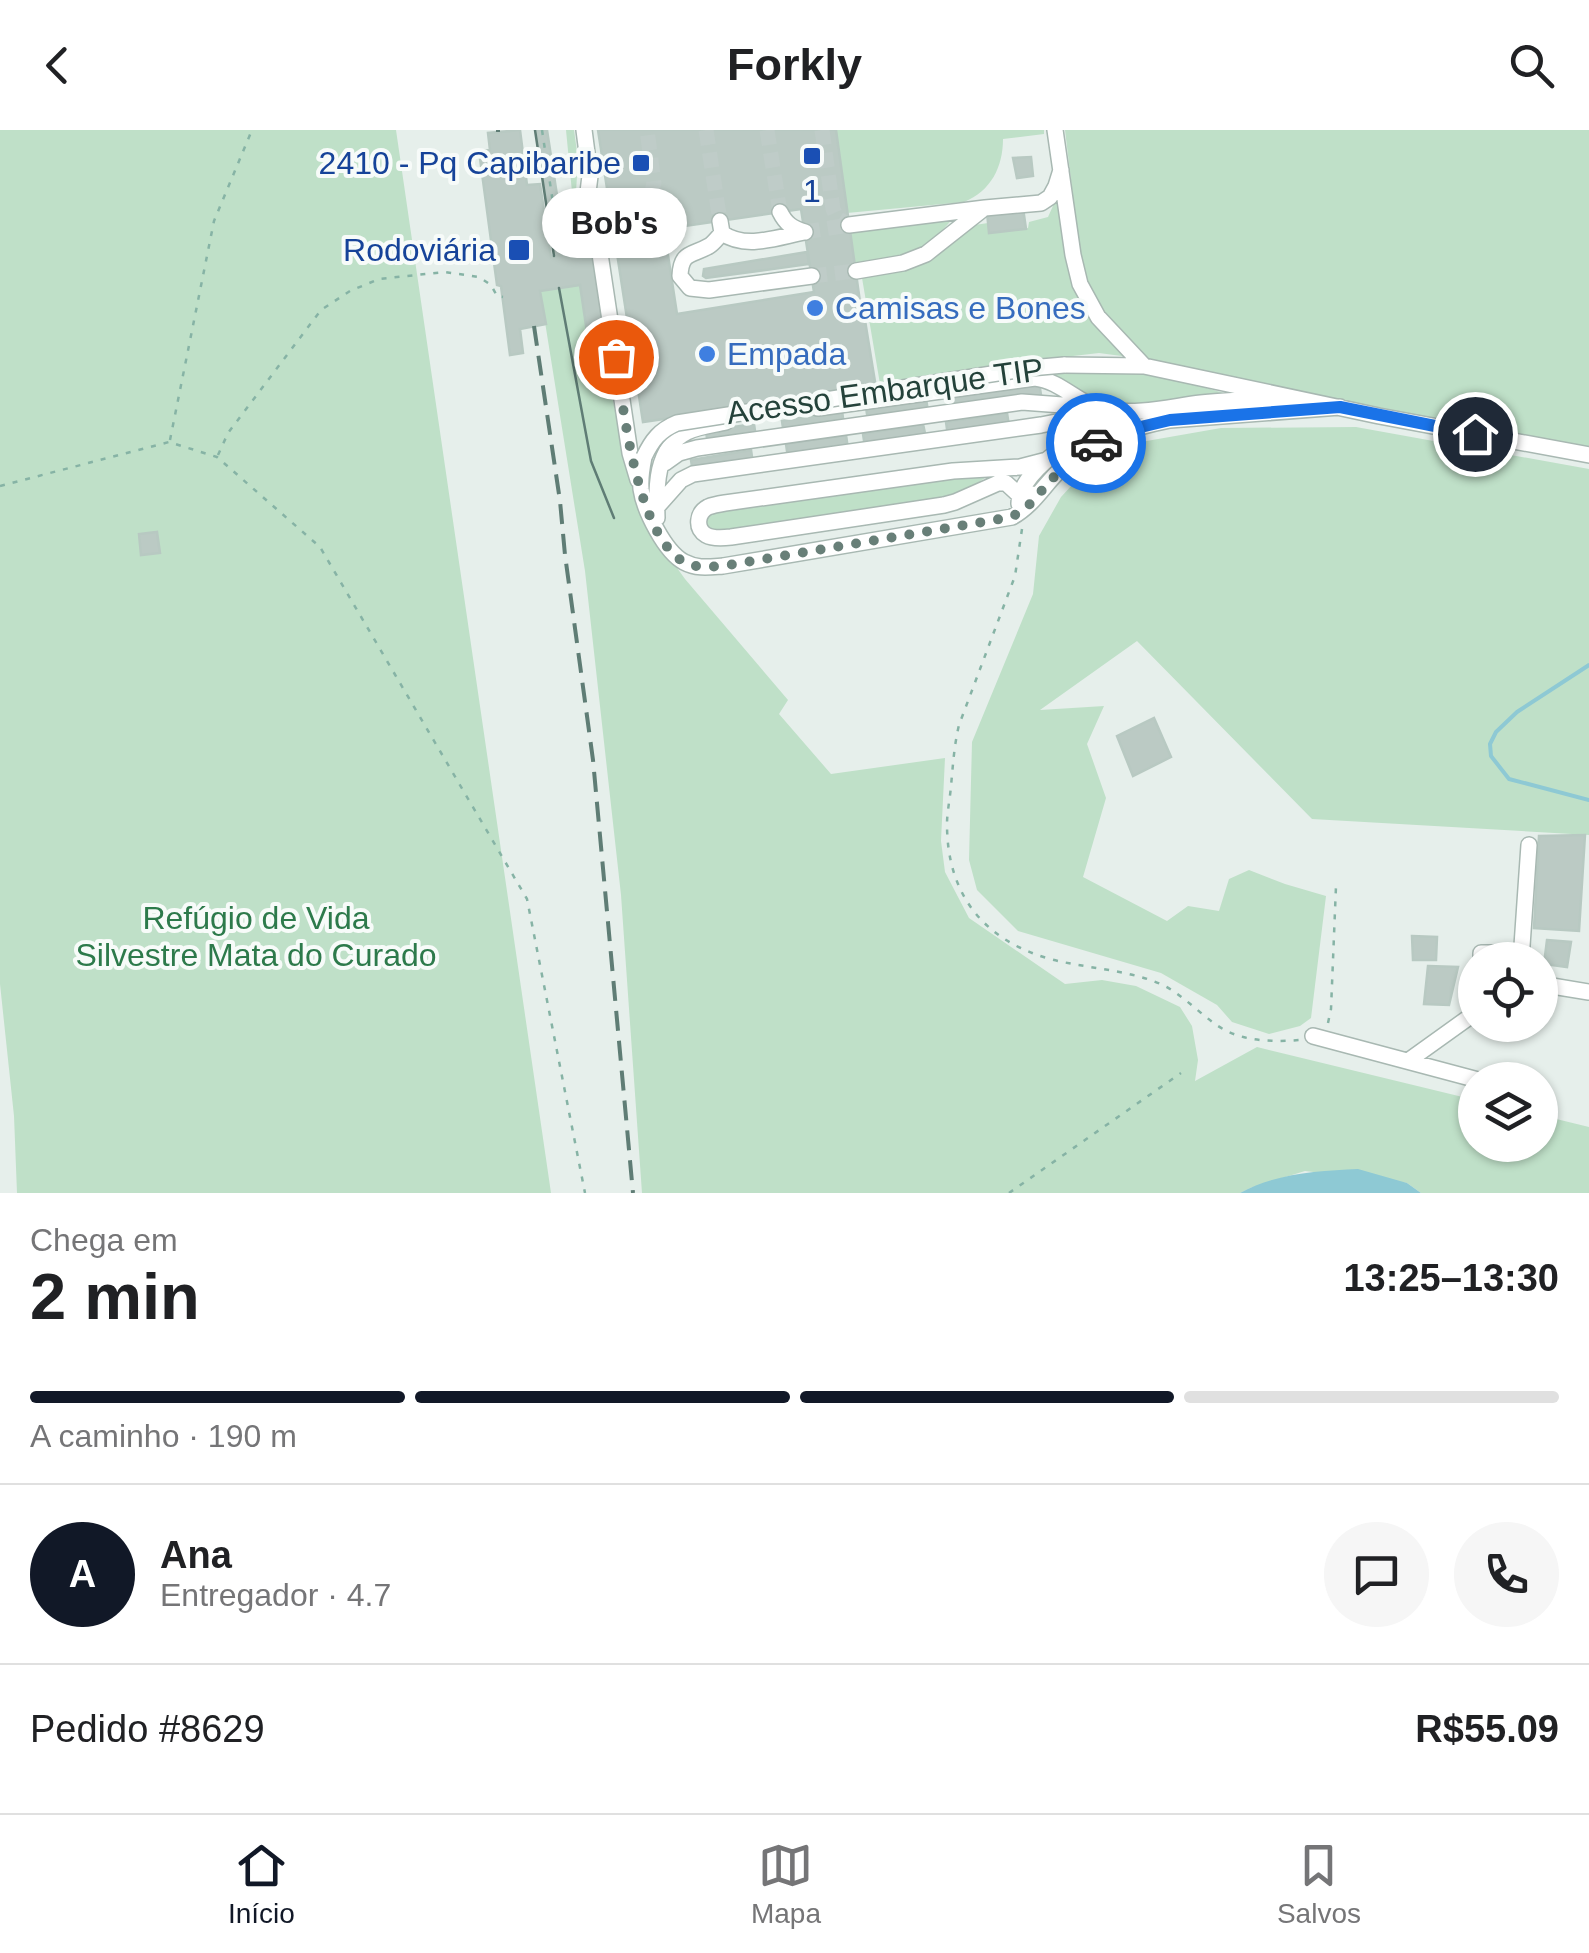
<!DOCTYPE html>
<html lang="pt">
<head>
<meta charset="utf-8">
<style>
  :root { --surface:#fff; --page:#f6f6f6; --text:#202124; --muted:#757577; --line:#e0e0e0; --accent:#111827 }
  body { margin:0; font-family:Helvetica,sans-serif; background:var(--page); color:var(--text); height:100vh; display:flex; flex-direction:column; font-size:38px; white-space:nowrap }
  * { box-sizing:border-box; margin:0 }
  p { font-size:32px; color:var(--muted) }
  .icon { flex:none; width:55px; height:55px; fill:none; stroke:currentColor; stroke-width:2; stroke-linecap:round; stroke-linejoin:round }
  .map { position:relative; height:1063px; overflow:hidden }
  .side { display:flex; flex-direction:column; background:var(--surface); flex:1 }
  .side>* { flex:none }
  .fabs { position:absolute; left:1458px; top:812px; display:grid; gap:20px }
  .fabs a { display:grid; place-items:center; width:100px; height:100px; border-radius:50%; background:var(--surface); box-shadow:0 2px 8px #0004; font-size:50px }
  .pin { position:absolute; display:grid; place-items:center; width:85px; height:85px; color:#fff; margin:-42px; border:5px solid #fff; border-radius:50%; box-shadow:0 2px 10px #0007 }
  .courier { position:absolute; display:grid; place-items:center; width:100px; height:100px; margin:-50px; border:8px solid #1a73e8; border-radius:50%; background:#fff; color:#222; box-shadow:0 2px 12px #0007 }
  .bubble { position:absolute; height:70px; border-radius:35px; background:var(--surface); box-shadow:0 2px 8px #0004; font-size:32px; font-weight:800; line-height:70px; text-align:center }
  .summary em { font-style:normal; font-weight:800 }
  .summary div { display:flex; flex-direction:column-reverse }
  .summary { display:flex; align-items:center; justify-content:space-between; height:170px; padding:0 30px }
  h1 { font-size:65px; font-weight:800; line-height:75px }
  .bar { display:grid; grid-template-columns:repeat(4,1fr); gap:15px 10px; align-content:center; height:120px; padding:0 30px }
  .bar i { height:12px; border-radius:8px; background:var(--line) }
  .bar .on { background:var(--accent) }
  .bar p { grid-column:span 4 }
  .line { display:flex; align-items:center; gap:25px; padding:0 30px; border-top:2px solid var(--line) }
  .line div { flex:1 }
  .round { display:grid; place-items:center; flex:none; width:105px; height:105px; border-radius:52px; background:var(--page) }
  header { display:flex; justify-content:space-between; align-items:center; height:130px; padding:0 30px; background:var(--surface); font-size:45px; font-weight:800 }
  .tab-bar { display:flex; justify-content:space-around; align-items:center; height:140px; border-top:2px solid var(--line); background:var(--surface); font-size:28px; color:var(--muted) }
  .tab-bar a { display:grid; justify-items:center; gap:5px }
  .tab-bar .on { color:var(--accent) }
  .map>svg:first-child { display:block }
  .green { fill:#bfe0c8 }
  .water { fill:#8ec9d4 }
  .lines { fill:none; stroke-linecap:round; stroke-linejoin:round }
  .stream { stroke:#8ec9d4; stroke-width:4 }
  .building { fill:#bbcac4; stroke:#b8c9c2; stroke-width:2.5; fill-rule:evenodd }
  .minor-tunnel { stroke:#bfccc8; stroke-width:15; stroke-dasharray:15 8; stroke-linecap:butt }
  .minor-casing { stroke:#a8b8b2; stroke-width:18 }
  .path { stroke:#86b3a5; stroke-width:2.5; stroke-dasharray:5 8; stroke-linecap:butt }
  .minor { stroke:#fff; stroke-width:15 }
  .tram { stroke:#5f7d75; stroke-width:2.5 }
  .rail { stroke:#5f7d75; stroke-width:4; stroke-dasharray:20 10; stroke-linecap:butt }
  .minor-bridge-casing { stroke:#a8b8b2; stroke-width:18; stroke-linecap:butt }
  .minor-bridge { stroke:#fff; stroke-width:15 }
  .done { stroke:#687f78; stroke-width:10; stroke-dasharray:0 18 }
  .route { stroke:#1a73e8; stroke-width:12 }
  .transit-dot { fill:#1a4fb4; stroke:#f7fbf9; stroke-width:4 }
  .shop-dot { fill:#3f7fe0; stroke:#f7fbf9; stroke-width:4 }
  .labels { text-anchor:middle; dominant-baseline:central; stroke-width:8; stroke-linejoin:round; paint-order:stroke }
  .transit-label { font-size:32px; fill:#164399; stroke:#f7fbf9; text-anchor:end }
  .shop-label { font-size:32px; fill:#366cbe; stroke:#f7fbf9; text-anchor:start }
  .street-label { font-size:32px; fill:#24423a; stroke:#f7fbf9 }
  .park-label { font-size:32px; fill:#2d7a4b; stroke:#f7fbf9 }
</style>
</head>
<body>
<header><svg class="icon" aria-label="back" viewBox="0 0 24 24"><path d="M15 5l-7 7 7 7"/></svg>Forkly<svg class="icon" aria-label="search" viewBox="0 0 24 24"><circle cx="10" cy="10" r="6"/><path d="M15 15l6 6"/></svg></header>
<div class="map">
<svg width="1589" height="1063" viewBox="0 0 1589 1063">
  <rect width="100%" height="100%" fill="#e6efeb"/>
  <path class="green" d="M0,0h396l155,1063h-534l-3,-77 -14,-132z
    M566,0h8l4,29 -2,33h-4z
    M836,0h208v4l-41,5c0,28 -12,52 -39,63l-117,11z
    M1065,0h524v318l-305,-53 -136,-36 -26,-22 -23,-29 -17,-36z
    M1061,58l4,58 64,111 -30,-4 -26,3 -193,28 -19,-112 57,-10 50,-36 20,-3 2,10 38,-5 1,-6 19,-5z
    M956,85l-24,27 -21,16 -56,9 -6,-39z
    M580,155l11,73 13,-1 15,73 43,117 23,32 103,121 -9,14 52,60 114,-16 -4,83 4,31 24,46 96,66 37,-4 34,6 44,21 12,19 6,34 -3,21 62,-34 218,53v45h65v-30l49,12v66h-168l-14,-10 -102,-12 -55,17 -10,5h-598l-21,-298 -36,-324 -45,-280z
    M1144,240l80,23 -80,13 -45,-3 -54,-31z
    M1356,297l233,42v366l-277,-16 -175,-178 -97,69 64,-4 -17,38 19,54 -23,79 84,44 21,-15 31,5 10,-32 20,-9 36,14 41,12 -15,122 -11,8 -31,8 -37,-12 -15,-17 -56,-32 -143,-42 -41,-41 -8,-30 3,-118 61,-148 6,-58 22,-39 24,-26 33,-25 103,-18z
    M1002,341l-17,7 -27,18 -242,39 -11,-5 -2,-15 6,-6z"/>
  <path class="water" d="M1358,1039l49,14 14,10h-181c37,-20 78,-22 118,-24z"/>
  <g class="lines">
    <path class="stream" d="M1589,535l-72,47 -21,20 -6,12 1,12 18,23 80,21"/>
  </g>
  <path class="building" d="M520,0l7,55 13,-1 11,73 28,-5 -7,-60 34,-3 2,14 -20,2 21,136 20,-3 3,14 -41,7 -11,-74 -40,6 6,33 -26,5 3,24 -13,2 -9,-69 -4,-1 -18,-134 11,-1 -2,-17z
    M536,0h11l19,124 -11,2z
    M598,0h238l24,172h2l14,86 -233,34zM801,79l13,83 -137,22 -13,-85z
    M1031,27l2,19 -16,2 -4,-20z
    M1023,78l3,21 -37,4 -2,-21z
    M807,122l2,12 -103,14 -3,-2 1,-7z
    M1039,252l2,13 -91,14 -2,-14z
    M926,268l2,14 -60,9 -2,-14z
    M842,281l2,14 -60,10 -2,-14z
    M1007,283l2,13 -61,10 -2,-14z
    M754,294l2,14 -48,7 -2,-14z
    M923,294l3,14 -61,9 -2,-13z
    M846,305l2,14 -60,9 -2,-14z
    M751,320l2,14 -60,9 -2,-13z
    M157,402l3,21 -19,2 -2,-21z
    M1154,588l17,39 -38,19 -16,-40z
    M1585,705l-6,96 -45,-3 5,-92z
    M1412,806l25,1 -1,23h-23z
    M1547,810l24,2 -4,25 -23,-3z
    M1428,836l30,1 -9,38 -25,-1z"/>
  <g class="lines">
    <path class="minor-tunnel" d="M706,0l14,91
      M767,0l13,82
      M822,0l11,79 4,9 12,7
      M609,77l32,-3 9,-5 4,-16 -7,-53
      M805,102l44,-7
      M812,146l44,-5"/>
    <g class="minor-casing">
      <path id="minor" d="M584,0l6,46 -3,24 1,4 7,4
        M1055,0l18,125 7,29 18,33 46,49
        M595,78l-4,2 6,24 33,219 8,27
        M780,82c6,12 12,16 25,20
        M720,91l2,12c24,17 56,4 83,-1
        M849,95l136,-17 56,-5 9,-6 6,-11 5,-16
        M722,103c-4,4 -8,10 -13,13 -17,10 -28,5 -29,30l10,12 19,2 103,-14
        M856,141l47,-8 23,-9 57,-45
        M1064,235l80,1 235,50 210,39
        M818,278l217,-30c27,3 45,28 71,32 33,5 63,-3 95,-7 29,-3 58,-4 87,-6
        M644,327c-2,10 -4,21 -3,32 3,21 24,63 43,73 13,7 25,5 39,4l289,-49c22,-12 33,-34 51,-50 31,-28 67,-39 107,-47l170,-13
        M665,333l14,-10 18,-5 325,-46 67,5
        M1038,364l-19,1 -13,-12h-8l-43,19 -11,3 -213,32c-8,1 -18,2 -25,-2 -11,-7 -9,-22 2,-28 5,-2 11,-3 17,-4l228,-32 67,-4 27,-7
        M1019,374c-1,-37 78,-81 109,-88
        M657,377l24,-27 12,-6 348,-49 65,-13
        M657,388c-1,-30 -2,-70 30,-86 12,-6 26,-7 39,-10
        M1481,830v-7h41
        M1521,830l8,-115
        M1540,854l49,8
        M1313,906l165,44
        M1408,931l67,-48"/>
    </g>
    <path class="path" d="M542,0l14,93
      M170,310l44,-219 38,-91
      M218,325l10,-22 93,-123 29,-19 29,-12 66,-7 34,5 12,8 6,11 6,1
      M0,356l169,-44 48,15 103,90 207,352 58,294
      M1022,399l-7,47 -56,149c-5,21 -6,40 -8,61 -1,13 -4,26 -4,38 0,70 36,116 103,135 38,10 77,10 113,26 21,11 36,28 55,41 24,16 55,16 82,14
      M1328,893l3,-14 5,-123
      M1009,1063l172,-120"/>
    <use href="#minor" class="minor"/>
    <path class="tram" d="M535,0l19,126
      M559,158l32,173 23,57"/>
    <path class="rail" d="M498,0v2
      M534,196l26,175 5,54 28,205 40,433"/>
    <g class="minor-bridge-casing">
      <path id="minor-bridge" d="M644,327c8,-17 16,-27 33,-34l353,-55 34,-3"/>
    </g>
    <use href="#minor-bridge" class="minor-bridge"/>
  </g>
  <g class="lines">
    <path class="done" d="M616,227c7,52 20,168 62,201 13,11 29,9 45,8l289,-49 16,-11 34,-38 34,-25"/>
    <path class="route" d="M1096,313l32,-13 42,-10 170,-13 135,27"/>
  </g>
  <g class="transit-dot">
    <rect x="802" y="16" width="20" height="20" rx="5"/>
    <rect x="631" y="23" width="20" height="20" rx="5"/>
    <rect x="507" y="108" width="24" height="24" rx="5"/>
  </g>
  <g class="shop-dot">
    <circle cx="815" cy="178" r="10"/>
    <circle cx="707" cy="224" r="10"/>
  </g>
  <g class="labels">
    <g class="transit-label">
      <text x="621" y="33">2410 - Pq Capibaribe</text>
      <text x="812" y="61" text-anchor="middle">1</text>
      <text x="496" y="120">Rodoviária</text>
    </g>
    <g class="shop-label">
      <text x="835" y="178">Camisas e Bones</text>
      <text x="727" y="224">Empada</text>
    </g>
    <g class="street-label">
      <text transform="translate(885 261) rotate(-8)">Acesso Embarque TIP</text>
    </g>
    <g class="park-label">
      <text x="256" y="788">Refúgio de Vida<tspan x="256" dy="37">Silvestre Mata do Curado</tspan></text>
    </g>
  </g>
</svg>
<div class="fabs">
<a><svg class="icon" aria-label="locate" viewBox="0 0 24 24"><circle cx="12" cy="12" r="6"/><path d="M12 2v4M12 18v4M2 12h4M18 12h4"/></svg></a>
<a><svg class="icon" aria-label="layers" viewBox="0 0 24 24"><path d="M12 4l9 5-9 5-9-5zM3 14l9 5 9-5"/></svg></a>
</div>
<div class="pin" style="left:616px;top:227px;background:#ea580c"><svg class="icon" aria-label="bag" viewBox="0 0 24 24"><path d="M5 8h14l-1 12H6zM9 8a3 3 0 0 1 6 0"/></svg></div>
<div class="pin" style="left:1475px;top:304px;background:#1f2937"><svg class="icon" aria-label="home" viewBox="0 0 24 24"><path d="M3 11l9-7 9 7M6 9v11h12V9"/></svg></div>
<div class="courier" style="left:1096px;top:313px"><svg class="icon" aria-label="car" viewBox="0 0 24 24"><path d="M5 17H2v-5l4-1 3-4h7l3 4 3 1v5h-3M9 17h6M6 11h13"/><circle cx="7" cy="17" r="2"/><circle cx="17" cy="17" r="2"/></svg></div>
<div class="bubble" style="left:542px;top:58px;width:145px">Bob's</div>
</div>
<section class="side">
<div class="summary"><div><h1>2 min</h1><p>Chega em</p></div><em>13:25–13:30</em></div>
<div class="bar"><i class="on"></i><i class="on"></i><i class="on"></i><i></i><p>A caminho · 190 m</p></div>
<div class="line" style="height:180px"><b class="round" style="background:var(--accent);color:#fff">A</b><div><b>Ana</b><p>Entregador · 4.7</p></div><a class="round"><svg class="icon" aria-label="chat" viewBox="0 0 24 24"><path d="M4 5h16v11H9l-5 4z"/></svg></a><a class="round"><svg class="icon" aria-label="phone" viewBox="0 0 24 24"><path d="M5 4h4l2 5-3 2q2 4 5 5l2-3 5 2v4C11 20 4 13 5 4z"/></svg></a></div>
<div class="line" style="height:130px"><div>Pedido #8629</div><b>R$55.09</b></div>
</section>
<nav class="tab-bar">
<a class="on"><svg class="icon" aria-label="home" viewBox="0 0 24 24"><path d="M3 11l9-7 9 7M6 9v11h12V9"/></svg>Início</a>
<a><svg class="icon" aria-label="map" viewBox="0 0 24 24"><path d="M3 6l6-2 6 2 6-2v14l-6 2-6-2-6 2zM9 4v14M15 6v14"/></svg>Mapa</a>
<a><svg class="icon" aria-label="saved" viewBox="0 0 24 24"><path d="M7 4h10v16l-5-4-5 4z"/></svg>Salvos</a>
</nav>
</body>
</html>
